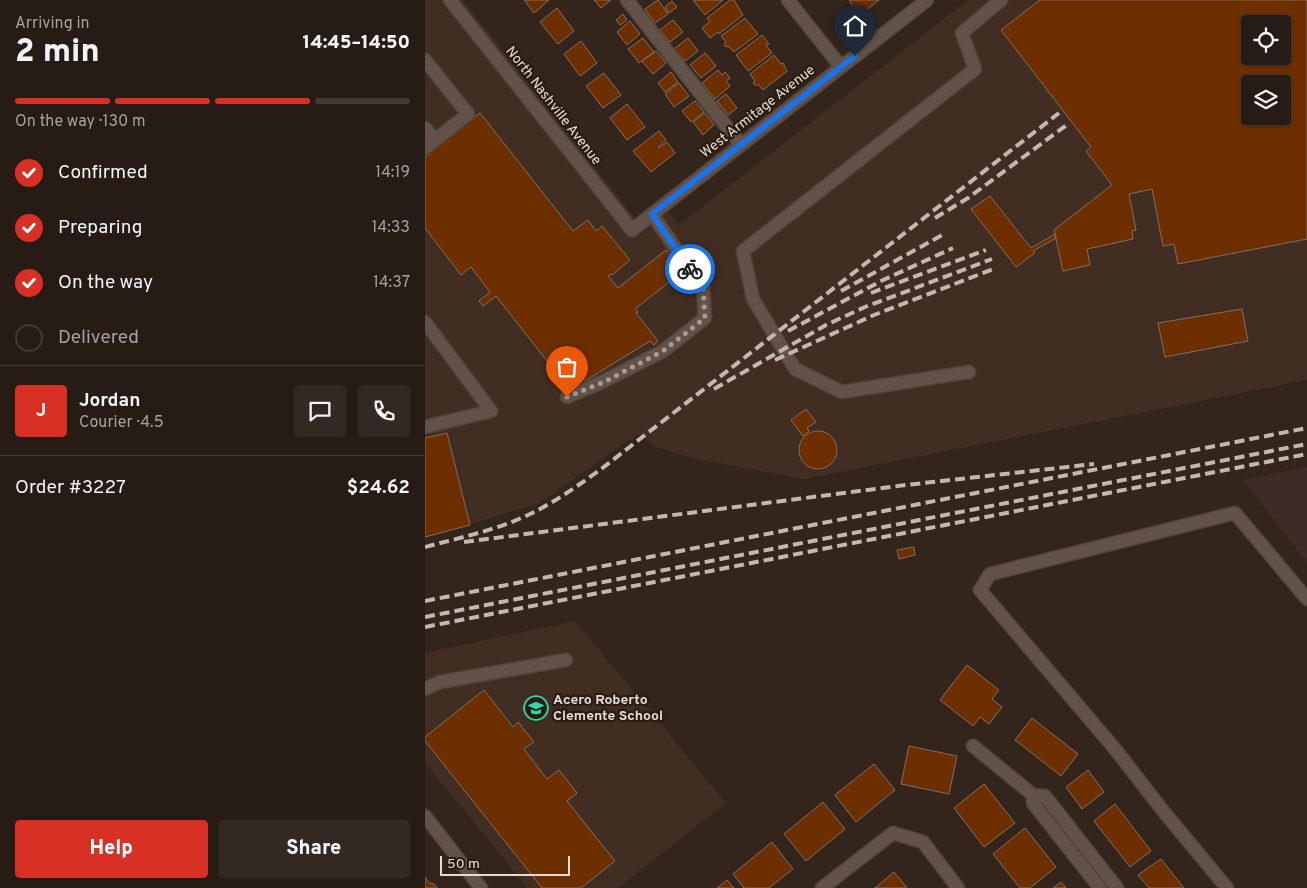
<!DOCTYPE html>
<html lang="en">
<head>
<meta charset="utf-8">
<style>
  :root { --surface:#271c15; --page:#332922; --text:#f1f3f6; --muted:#a4a1a0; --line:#433a34; --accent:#d93025 }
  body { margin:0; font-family:Overpass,sans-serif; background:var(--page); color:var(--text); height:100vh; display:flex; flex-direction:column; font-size:19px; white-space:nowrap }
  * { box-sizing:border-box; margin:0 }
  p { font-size:16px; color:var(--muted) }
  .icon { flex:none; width:28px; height:28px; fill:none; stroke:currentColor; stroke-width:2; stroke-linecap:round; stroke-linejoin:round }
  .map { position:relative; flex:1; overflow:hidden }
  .sheet { display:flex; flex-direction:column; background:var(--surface); width:425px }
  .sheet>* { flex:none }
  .fabs { position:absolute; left:816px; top:15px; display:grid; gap:10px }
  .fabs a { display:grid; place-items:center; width:50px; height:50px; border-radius:5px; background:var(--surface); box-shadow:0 1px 4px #0004,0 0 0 1px var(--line); font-size:25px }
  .scale { position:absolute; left:15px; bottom:12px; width:130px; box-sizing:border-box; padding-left:5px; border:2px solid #e6dcd6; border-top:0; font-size:14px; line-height:18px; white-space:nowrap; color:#e6dcd6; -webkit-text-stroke:4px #2a1b13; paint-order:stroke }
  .pin { position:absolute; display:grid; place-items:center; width:42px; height:42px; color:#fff; margin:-51px -21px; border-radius:50% 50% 50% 0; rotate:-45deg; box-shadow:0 0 5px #0007 }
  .pin .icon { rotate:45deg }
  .courier { position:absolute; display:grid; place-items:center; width:50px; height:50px; margin:-25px; border:4px solid #1a73e8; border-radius:50%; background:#fff; color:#222; box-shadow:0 1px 6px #0007 }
  .headline em { font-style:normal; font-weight:800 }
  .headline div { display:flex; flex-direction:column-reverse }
  .headline { display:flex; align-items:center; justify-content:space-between; height:85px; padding:0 15px }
  h1 { font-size:32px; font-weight:800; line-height:38px }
  .bar { display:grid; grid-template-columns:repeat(4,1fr); gap:8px 5px; align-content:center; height:60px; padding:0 15px }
  .bar i { height:6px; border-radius:4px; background:var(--line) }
  .bar .selected { background:var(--accent) }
  .bar p { grid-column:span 4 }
  .line { display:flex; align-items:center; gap:12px; padding:0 15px; border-top:1px solid var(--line) }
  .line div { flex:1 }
  .round { display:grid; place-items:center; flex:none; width:52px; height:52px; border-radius:5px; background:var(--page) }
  ol { padding:0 15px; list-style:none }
  li { display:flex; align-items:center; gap:15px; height:55px }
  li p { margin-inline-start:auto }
  li .icon { padding:5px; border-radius:50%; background:var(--accent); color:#fff; stroke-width:4 }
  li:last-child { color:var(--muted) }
  li i { width:28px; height:28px; border:2px solid var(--line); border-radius:50% }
  .primary-button { display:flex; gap:10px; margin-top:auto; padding:10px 15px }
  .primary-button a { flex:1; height:58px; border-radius:5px; background:var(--accent); color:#fff; font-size:20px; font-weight:800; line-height:58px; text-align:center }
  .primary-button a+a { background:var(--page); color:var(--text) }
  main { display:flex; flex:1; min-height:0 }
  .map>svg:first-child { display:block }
  .built { fill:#412d21; fill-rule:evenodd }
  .medical { fill:#3e2b27 }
  .building { fill:#6d2f00; stroke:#826f65; fill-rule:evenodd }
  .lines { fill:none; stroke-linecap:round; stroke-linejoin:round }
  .minor-casing { stroke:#51443c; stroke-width:15 }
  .minor { stroke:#635248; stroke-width:12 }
  .rail { stroke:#c3b8b1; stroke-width:4; stroke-dasharray:10 5; stroke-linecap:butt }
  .done { stroke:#a89c95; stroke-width:5; stroke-dasharray:0 9 }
  .route { stroke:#1a73e8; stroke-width:6 }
  .labels { text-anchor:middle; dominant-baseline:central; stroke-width:4.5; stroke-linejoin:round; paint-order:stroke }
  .street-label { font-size:14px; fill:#e6dcd6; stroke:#2a1b13 }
  .poi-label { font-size:14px; font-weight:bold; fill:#e6dcd6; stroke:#2a1b13; text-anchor:start }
</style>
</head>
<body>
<main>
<section class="sheet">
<div class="headline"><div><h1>2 min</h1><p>Arriving in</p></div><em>14:45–14:50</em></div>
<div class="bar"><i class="selected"></i><i class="selected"></i><i class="selected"></i><i></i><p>On the way · 130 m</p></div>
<ol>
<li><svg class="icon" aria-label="check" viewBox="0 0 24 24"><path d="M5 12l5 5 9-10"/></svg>Confirmed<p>14:19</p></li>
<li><svg class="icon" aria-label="check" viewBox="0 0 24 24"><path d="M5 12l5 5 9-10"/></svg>Preparing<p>14:33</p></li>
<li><svg class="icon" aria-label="check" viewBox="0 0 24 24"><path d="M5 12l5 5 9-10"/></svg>On the way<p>14:37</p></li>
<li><i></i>Delivered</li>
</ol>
<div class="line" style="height:90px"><b class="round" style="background:var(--accent);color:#fff">J</b><div><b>Jordan</b><p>Courier · 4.5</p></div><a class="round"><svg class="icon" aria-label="chat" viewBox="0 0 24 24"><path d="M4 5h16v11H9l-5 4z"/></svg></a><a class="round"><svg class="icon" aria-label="phone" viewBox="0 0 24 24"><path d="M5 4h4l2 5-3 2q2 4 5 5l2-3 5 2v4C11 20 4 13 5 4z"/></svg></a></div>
<div class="line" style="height:65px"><div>Order #3227</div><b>$24.62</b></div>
<div class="primary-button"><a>Help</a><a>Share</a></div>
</section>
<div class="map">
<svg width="882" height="888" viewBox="0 0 882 888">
  <rect width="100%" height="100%" fill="#34251c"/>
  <path class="built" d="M0,0h38l173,219 24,-18 19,24 289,-225h339v380l-503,99 -107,-20 -42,-12 -17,-13 -100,70 -113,33zM825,24h33v32h-33zM825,84h33v32h-33z
    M150,621l151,182 -108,85h-90l-103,-125v-110z"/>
  <path class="medical" d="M882,467v95l-64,-82z"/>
  <path class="building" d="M99,0h25l-15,13z
    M169,0h17l-10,8z
    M233,0l10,14 -13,9 -10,-14z
    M268,0h30l-18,15z
    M305,0h4l9,15 -24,19 -1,-2 -8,6 -8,-10 8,-6 -3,-4z
    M424,0h30l-19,15 -4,-3z
    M615,0h267v239l-129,25 -4,-20 -11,2 -11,-57 -23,5 7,36 -4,1 1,8 -46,10 3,16 -27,6 -9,-41 58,-45 -26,-34 5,-4 -90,-117zM825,24h33v32h-33zM825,84h33v32h-33z
    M247,1l5,6 -8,6 -4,-6z
    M132,8l17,23 -16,13 -18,-22z
    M198,14l4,6 -7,5 -4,-5z
    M320,18l13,16 -24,18 -6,-6 -2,1 -2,-3 2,-2 -5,-6z
    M248,20l10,12 -13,10 -10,-12z
    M205,21l10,13 -13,11 -10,-13z
    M337,35l7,9 -3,1 6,8 -24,18 -12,-16z
    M218,38l11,14 -15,11 -11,-14z
    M263,38l10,13 -13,10 -11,-12z
    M156,41l16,22 -17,13 -16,-22z
    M231,51l10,12 -13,11 -11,-13z
    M280,53l11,13 -15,12 -11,-13z
    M349,55l7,9 2,-1 4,8 -24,19 -5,-6 -2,2 -3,-3 2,-2 -5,-7z
    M293,70l4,5 3,-3 5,6 -4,3 4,5 -15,13 -13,-16z
    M246,72l7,10 -13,10 -7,-9z
    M179,73l17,22 -18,13 -17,-22z
    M254,83l10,13 -15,11 -9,-13z
    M301,94l11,14 -9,7 -11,-14z
    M270,101l9,11 -13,10 -9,-11z
    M202,104l18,23 -18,13 -17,-22z
    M55,113l93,118 15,-11 8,11 6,-5 28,34 -18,15 -1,-1 -3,2 10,12 48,-38 16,22 -47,37 3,3 -2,1 22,28 -4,4 -4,-4 -65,40 -14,-16 -13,10 -62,-79 -13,10 -4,-5 11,-9 -19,-25 -10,8 -36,-47v-71z
    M280,113l9,12 -11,10 -10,-13z
    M234,131l7,9 -8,7 1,1 8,-6 8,11 -24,19 -18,-21z
    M565,196l41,52 24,-14 1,4 -23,13 2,2 -19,14 -45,-58z
    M817,309l6,32 -83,16 -7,-34z
    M381,409l10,13 -9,6 2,3 -6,5 -12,-16z
    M374 450a19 19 0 1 1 38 0a19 19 0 1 1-38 0Z
    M22,433l23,92 -45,12v-99z
    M489,547l1,8 -16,4 -2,-9z
    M542,665l32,25 -7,9 10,8 -13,17 -9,-7 -7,9 -33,-26z
    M59,690l29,37 5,-5 16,20 -10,7 23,30 12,-9 18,23 -10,8 48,60 -34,27h-39l-117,-147v-4z
    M607,718l46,36 -17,22 -46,-36z
    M484,746l48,10 -8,38 -48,-10z
    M449,764l21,26 -39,32 -21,-27z
    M663,770l16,22 -22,17 -16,-22z
    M559,784l31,39 -31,24 -30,-39z
    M398,802l22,27 -39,32 -22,-27z
    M690,804l36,47 -21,16 -36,-46z
    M600,828l31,39 -26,21h-10l-27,-34z
    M347,842l21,27 -24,19h-25l-11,-14z
    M736,859l23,29h-35l-11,-13z
    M469,872l13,16h-33h1z
    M0,877l4,6 5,1 3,4h-12z
    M302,880l7,8h-17z
    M636,882l5,6h-13z"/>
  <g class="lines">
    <g class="minor-casing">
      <path id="minor" d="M25,0l182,230 295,-230
        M202,0l114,145
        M363,0l53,67
        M0,60l43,54 -43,34
        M0,128l10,12
        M0,322l66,89 -66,16
        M544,372l-127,20 -47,-23 -42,-70 -10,-48 232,-182 -13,-36 39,-33
        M142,397l37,-16 59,-30 42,-33 -2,-30 -51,-74
        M0,689l15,-7 126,-22
        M548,746l60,49
        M0,816l56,72
        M397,888l71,-55 30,9 35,46
        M675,888l-67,-85v-8l12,1 72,92
        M802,888l-63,-76 -49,-63 -135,-159 10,-16 245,-61 72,86"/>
    </g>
    <use href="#minor" class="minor"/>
    <path class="rail" d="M510,218l33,-20 100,-74
      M416,291l103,-57
      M446,293l115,-43
      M363,331l93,-50 72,-33
      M350,360l99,-45 122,-47
      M289,389l112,-64 39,-18 127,-48
      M39,542l442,-57 188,-21
      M0,547c34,-9 71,-17 103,-32 26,-12 49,-29 72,-45l459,-357
      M0,601l882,-173
      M0,617l882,-173
      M0,627l882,-173"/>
  </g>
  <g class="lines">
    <path class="done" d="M142,397l37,-15 59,-31 42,-33 -2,-30 -13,-19"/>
    <path class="route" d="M265,269l-38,-55 203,-158"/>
  </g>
  <defs>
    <g id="school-ring" transform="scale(1.25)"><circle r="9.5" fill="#2a1b13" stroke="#34d4a8" stroke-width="1.5"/><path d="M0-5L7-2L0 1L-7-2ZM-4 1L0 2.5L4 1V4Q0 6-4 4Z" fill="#34d4a8"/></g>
  </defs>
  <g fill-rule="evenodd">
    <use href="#school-ring" x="111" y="708"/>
  </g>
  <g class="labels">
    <g class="street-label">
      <text transform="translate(128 106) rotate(52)">North Nashville Avenue</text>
      <text transform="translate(333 112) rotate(-38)">West Armitage Avenue</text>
    </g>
    <g class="poi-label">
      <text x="128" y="700">Acero Roberto<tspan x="128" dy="16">Clemente School</tspan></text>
    </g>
  </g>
</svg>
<div class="fabs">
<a><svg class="icon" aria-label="locate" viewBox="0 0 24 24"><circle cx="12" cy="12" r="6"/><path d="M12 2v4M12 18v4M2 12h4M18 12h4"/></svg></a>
<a><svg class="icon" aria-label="layers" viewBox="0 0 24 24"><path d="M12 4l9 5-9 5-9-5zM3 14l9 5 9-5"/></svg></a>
</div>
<div class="scale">50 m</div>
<div class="pin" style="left:142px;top:397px;background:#ea580c"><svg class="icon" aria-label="bag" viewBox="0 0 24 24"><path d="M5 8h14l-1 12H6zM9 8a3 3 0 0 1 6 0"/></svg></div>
<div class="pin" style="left:430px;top:56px;background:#1f2937"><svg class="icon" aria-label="home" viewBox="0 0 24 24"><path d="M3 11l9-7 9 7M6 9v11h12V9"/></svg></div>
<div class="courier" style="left:265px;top:269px"><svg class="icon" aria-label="bike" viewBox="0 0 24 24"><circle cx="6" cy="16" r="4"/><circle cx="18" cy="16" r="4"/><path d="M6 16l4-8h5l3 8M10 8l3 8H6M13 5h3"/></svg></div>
</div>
</main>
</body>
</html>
